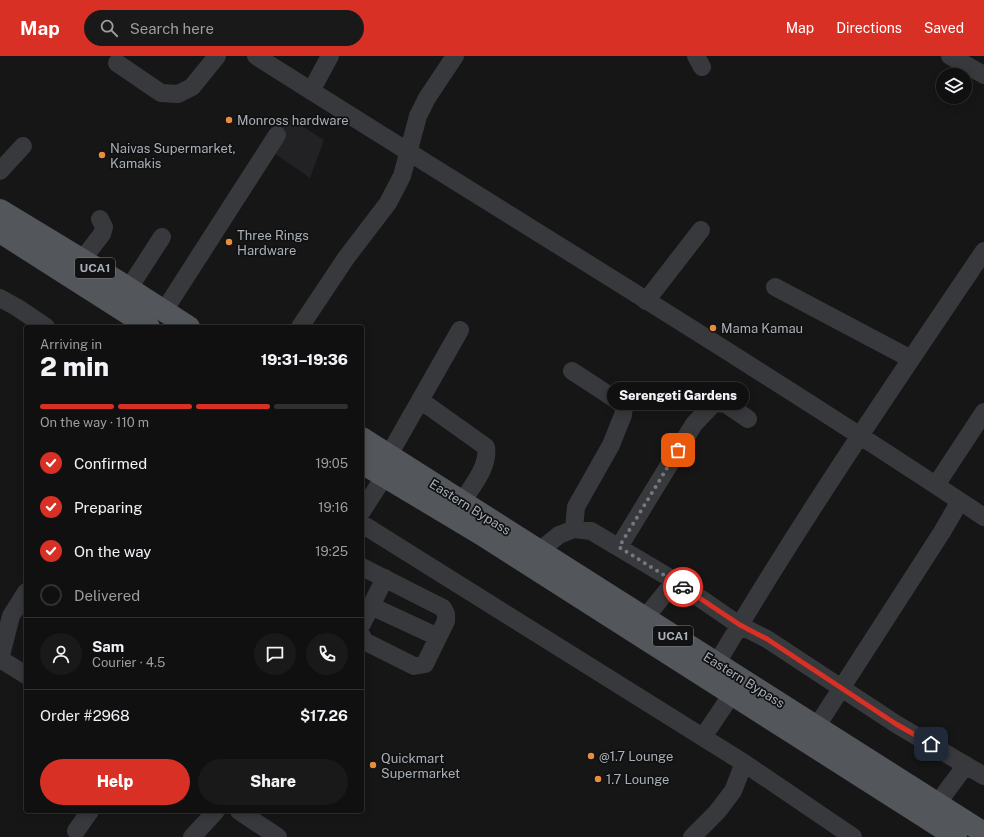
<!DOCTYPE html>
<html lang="en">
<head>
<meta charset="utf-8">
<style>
  :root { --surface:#101011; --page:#19191a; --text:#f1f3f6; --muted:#9c9d9f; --line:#303031; --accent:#d93025 }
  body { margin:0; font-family:"Public Sans",sans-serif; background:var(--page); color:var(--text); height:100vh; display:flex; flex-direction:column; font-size:15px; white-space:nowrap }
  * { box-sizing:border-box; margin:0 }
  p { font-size:13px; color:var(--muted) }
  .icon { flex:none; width:22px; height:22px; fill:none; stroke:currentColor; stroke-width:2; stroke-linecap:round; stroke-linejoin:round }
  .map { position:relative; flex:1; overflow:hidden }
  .panel { position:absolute; left:24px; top:269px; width:340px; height:488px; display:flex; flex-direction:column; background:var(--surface); border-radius:4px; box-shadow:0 2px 10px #0003,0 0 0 1px var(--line) }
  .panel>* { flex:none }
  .controls { position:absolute; left:936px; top:12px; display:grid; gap:8px }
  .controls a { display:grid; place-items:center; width:36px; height:36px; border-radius:50%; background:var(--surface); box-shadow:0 2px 10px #0003,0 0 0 1px var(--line); font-size:20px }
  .pin { position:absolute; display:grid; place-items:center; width:34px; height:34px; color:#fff; margin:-17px; border-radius:8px; box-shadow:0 2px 6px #0006 }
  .courier { position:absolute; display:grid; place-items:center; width:40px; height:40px; margin:-20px; border:3px solid #d93025; border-radius:50%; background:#fff; color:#222; box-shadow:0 1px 5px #0007 }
  .bubble { position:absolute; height:28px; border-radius:14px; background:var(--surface); box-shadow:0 2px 10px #0003,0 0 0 1px var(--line); font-size:13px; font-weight:800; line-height:28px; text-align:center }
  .head em { font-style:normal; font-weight:800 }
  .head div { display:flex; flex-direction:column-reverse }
  .head { display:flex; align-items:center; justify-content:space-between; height:68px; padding:0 16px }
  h1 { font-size:26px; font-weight:800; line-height:30px }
  .bar { display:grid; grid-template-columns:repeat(4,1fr); gap:6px 4px; align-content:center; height:48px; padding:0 16px }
  .bar i { height:5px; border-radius:3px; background:var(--line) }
  .bar .current { background:var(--accent) }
  .bar p { grid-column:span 4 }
  .line { display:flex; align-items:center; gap:10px; padding:0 16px; border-top:1px solid var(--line) }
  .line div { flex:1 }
  .round { display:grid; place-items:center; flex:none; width:42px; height:42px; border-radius:21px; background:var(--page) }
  ol { padding:0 16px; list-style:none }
  li { display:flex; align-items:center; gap:12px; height:44px }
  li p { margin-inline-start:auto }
  li .icon { padding:4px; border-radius:50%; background:var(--accent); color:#fff; stroke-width:4 }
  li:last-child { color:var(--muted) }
  li i { width:22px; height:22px; border:2px solid var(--line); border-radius:50% }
  .primary-button { display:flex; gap:8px; margin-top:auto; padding:8px 16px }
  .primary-button a { flex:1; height:46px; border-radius:24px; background:var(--accent); color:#fff; font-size:16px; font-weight:800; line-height:46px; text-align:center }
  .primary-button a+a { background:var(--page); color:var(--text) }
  header { display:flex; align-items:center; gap:24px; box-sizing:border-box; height:56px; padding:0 20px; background:var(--accent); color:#fff }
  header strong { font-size:19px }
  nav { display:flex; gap:22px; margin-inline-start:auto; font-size:14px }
  .search { width:280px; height:36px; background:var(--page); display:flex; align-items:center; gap:10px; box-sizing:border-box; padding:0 14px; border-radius:22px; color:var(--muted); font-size:15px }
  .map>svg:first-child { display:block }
  .built { fill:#222224 }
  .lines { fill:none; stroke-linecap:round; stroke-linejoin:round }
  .minor { stroke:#37393c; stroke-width:18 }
  .major { stroke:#53565b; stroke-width:22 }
  .done { stroke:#75797f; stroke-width:4; stroke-dasharray:0 7.2 }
  .route { stroke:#d93025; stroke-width:5 }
  .poi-dot { fill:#e78e3e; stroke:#111112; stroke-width:1.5 }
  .labels { text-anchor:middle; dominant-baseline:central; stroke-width:3.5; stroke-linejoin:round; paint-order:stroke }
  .shield { fill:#111112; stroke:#7b8086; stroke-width:1 }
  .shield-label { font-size:12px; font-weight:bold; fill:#a8afb7 }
  .poi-label { font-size:13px; fill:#a8afb7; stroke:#111112; text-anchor:start }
  .street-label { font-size:13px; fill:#a8afb7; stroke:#111112 }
</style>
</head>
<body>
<header>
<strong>Map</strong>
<div class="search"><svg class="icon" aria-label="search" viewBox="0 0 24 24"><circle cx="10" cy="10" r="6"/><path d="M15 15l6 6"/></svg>Search here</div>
<nav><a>Map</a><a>Directions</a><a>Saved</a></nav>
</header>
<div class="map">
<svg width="984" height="781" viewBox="0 0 984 781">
  <rect width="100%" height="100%" fill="#161617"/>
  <path class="built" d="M286,60l38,24 -14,38 -36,-25z"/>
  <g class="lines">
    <path class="minor" d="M256,0c243,154 489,302 728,461
      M696,0l6,11
      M950,0l34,19
      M117,7l44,30 17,1 14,-7 25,-31
      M311,35l19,-35
      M0,115l23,-25
      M82,204l20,-26 2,-7 -4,-8
      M775,231l136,72
      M129,232l33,-51
      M0,242l18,10 28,19
      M646,245l55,-71
      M164,255l113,-176
      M300,271l46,-69 42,-55 14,-27 16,-60 9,-18 28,-42
      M572,315l46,30 6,6 -1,8 -12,30 -35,62 -2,22
      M420,344l66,47c3,20 -14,39 -24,55
      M389,399l71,-125
      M936,429l48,-73
      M362,455l22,-34
      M362,468l382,239 109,74
      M619,491l75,-123 20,-21 12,1 22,15
      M539,495l20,-16 15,-6 17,2 84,50 64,44 28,14 129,85 88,52
      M362,511l81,41 3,6v7l-21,43 -11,2 -50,-25 -2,-5
      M371,550l67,31
      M645,562l30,-37
      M362,568l23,-46
      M0,603l11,-43 15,-24
      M0,603l26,16
      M717,607c83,-141 175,-276 267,-412
      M817,670l125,-194 18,-31
      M703,681l29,-43
      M937,748l29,-39
      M239,755l39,26
      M76,775l14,-20
      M192,781l24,-26
      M692,781l25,-25 16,-21 11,-28"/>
    <path class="major" d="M0,154l119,72 70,45
      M0,176l149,95
      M362,382l622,395
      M362,407l117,70 477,304"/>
  </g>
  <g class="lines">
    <path class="done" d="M678,394l-59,97 64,40"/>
    <path class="route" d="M683,531l57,38 27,14 129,85 35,20"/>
  </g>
  <g class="poi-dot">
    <circle cx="229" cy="64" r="4"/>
    <circle cx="102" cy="99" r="4"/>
    <circle cx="229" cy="186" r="4"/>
    <circle cx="713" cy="272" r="4"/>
    <circle cx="591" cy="700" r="4"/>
    <circle cx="373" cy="709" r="4"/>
    <circle cx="598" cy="723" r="4"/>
  </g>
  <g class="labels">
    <g class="shield">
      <rect x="75" y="202" width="40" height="20" rx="3"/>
      <rect x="653" y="570" width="40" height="20" rx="3"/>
    </g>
    <g class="shield-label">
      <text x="95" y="212">UCA1</text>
      <text x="673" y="580">UCA1</text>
    </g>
    <g class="poi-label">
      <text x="237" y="64">Monross hardware</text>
      <text x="110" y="92">Naivas Supermarket,<tspan x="110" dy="15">Kamakis</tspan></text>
      <text x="237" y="179">Three Rings<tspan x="237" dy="15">Hardware</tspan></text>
      <text x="721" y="272">Mama Kamau</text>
      <text x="599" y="700">@1.7 Lounge</text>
      <text x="381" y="702">Quickmart<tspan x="381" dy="15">Supermarket</tspan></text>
      <text x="606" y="723">1.7 Lounge</text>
    </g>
    <g class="street-label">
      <text transform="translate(470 451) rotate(32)">Eastern Bypass</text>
      <text transform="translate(744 624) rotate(32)">Eastern Bypass</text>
    </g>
  </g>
</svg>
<div class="controls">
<a><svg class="icon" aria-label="layers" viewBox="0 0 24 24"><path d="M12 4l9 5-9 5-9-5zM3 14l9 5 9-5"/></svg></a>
</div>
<div class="pin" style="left:678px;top:394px;background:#ea580c"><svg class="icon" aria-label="bag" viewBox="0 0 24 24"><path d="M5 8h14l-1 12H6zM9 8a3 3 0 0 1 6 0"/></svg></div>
<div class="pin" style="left:931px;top:688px;background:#1f2937"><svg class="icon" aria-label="home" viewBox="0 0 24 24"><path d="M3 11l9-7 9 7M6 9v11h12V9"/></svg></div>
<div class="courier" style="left:683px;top:531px"><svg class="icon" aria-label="car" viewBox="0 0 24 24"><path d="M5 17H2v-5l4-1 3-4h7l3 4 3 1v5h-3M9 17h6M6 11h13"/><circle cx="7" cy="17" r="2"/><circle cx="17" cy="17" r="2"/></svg></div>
<div class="bubble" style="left:607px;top:326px;width:142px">Serengeti Gardens</div>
<section class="panel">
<div class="head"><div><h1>2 min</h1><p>Arriving in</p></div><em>19:31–19:36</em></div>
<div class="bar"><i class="current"></i><i class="current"></i><i class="current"></i><i></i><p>On the way · 110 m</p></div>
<ol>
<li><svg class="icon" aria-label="check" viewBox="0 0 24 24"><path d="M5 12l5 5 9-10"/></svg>Confirmed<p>19:05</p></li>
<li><svg class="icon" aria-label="check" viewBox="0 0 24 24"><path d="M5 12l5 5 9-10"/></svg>Preparing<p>19:16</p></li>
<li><svg class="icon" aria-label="check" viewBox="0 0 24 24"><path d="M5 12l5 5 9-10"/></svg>On the way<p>19:25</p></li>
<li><i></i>Delivered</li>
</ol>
<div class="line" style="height:72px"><a class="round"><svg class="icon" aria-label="person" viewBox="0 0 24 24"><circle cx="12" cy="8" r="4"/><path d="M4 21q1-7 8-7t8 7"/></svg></a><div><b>Sam</b><p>Courier · 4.5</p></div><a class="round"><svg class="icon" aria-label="chat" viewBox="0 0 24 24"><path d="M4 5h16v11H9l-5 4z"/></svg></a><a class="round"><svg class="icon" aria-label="phone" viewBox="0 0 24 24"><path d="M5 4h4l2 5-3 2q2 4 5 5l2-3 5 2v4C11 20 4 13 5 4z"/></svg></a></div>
<div class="line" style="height:52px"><div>Order #2968</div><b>$17.26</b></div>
<div class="primary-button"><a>Help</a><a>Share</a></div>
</section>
</div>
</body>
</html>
